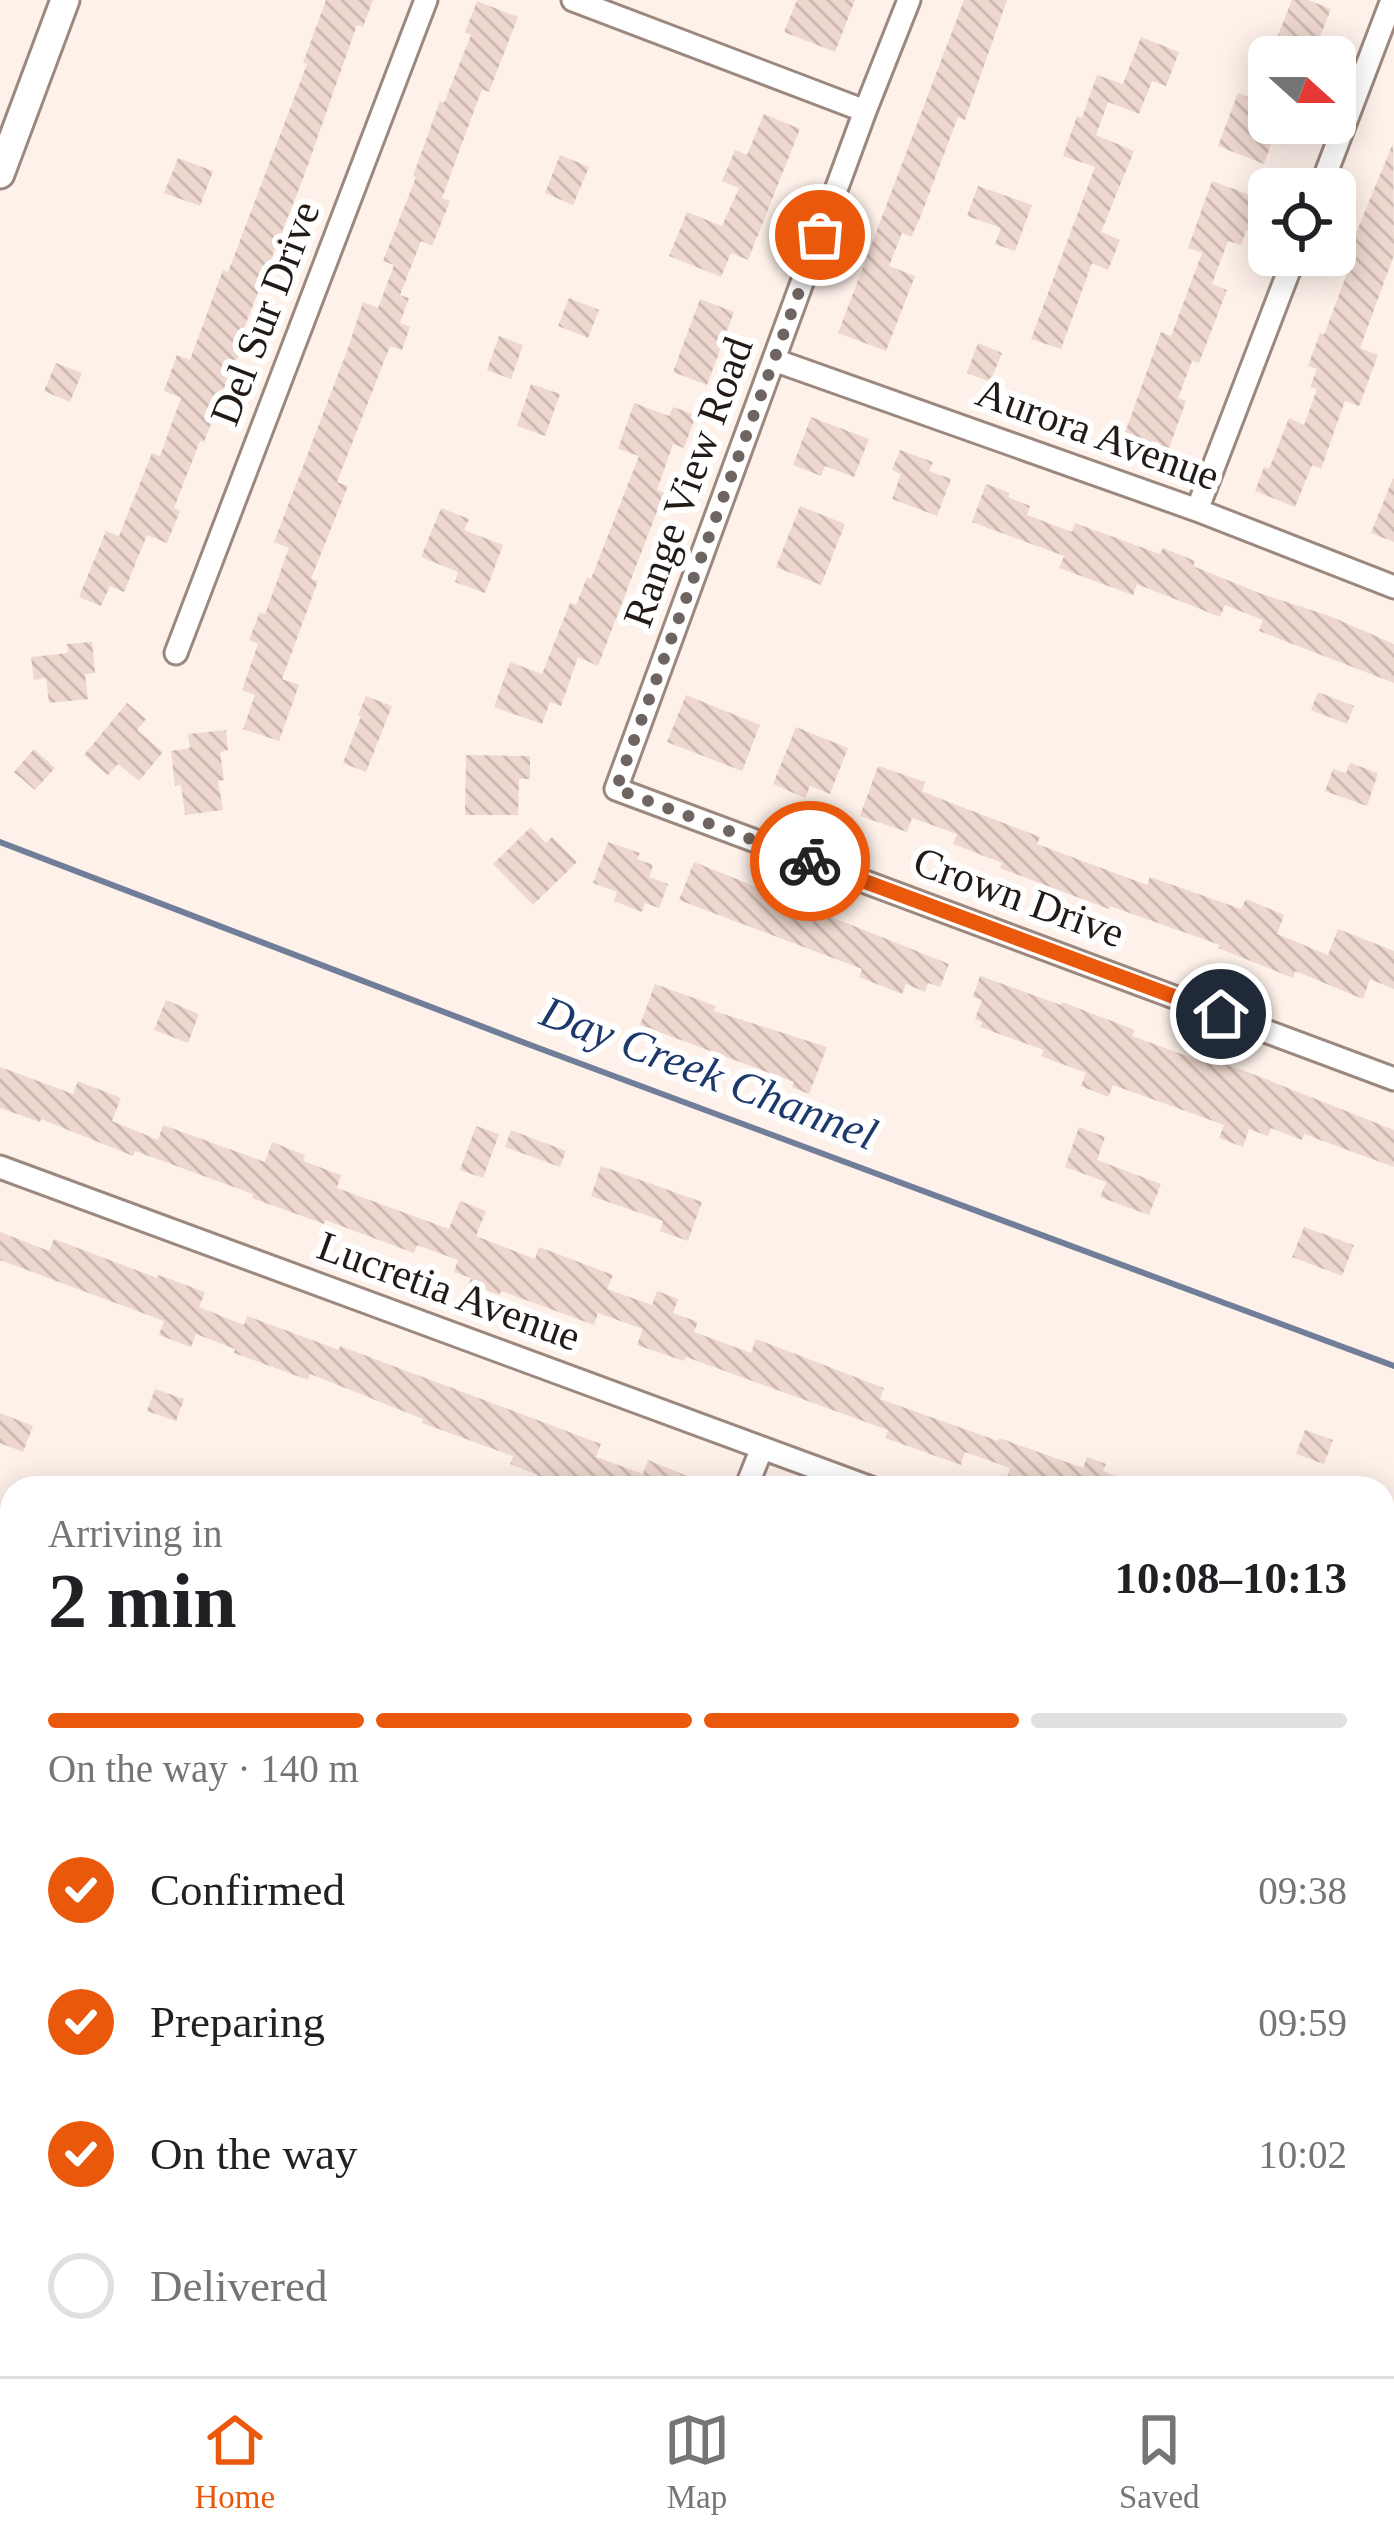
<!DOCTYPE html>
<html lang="en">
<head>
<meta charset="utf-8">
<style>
  :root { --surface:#fff; --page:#f6f6f6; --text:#202124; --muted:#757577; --line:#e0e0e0; --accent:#ea580c }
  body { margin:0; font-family:"Times New Roman",serif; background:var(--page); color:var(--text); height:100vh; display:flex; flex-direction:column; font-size:45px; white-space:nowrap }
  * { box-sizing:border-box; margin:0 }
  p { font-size:39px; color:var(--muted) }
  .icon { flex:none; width:66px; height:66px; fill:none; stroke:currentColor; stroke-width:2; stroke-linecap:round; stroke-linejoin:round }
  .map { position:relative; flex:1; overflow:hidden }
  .details { position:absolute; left:0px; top:1476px; width:1395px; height:900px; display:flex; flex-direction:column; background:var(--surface); border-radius:36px 36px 0 0; box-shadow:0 6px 30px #0003 }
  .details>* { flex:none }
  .needle { width:78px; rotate:111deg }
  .buttons { position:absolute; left:1248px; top:36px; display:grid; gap:24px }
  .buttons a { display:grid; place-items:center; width:108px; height:108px; border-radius:18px; background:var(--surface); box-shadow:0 6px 30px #0003; font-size:60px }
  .pin { position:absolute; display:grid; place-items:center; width:102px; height:102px; color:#fff; margin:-51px; border:6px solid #fff; border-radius:50%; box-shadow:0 3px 12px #0007 }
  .courier { position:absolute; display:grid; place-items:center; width:120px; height:120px; margin:-60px; border:9px solid #ea580c; border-radius:50%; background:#fff; color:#222; box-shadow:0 3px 15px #0007 }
  .overview em { font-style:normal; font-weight:700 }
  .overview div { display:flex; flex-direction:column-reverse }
  .overview { display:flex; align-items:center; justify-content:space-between; height:204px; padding:0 48px }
  h1 { font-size:78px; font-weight:700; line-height:90px }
  .bar { display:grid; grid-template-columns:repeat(4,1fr); gap:18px 12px; align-content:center; height:144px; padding:0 48px }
  .bar i { height:15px; border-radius:9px; background:var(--line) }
  .bar .selected { background:var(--accent) }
  .bar p { grid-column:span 4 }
  ol { padding:0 48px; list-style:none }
  li { display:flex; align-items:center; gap:36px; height:132px }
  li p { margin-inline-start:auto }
  li .icon { padding:12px; border-radius:50%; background:var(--accent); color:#fff; stroke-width:4 }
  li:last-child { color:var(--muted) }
  li i { width:66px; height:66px; border:6px solid var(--line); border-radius:50% }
  .menu { display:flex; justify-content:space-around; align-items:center; height:168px; border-top:3px solid var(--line); background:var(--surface); font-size:33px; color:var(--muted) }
  .menu a { display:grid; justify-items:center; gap:6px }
  .menu .selected { color:var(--accent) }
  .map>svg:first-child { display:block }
  .park { fill:url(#park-dots) }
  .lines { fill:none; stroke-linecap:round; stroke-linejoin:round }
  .stream { stroke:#707e9a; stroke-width:6 }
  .building { fill:url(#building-back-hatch) }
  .minor-casing { stroke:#9c887e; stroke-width:27 }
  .major-casing { stroke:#9c887e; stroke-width:33 }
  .minor { stroke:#fff; stroke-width:21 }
  .major { stroke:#fff; stroke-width:27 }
  .done { stroke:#6f6560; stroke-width:12; stroke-dasharray:0 21.6 }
  .route { stroke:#ea580c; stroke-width:15 }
  .labels { text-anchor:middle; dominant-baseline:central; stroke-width:12; stroke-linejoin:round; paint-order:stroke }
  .street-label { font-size:42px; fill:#221a16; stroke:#fff }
  .water-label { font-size:45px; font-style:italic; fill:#1d396c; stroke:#fff }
</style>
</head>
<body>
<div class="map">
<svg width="1394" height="2376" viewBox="0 0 1394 2376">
  <defs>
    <pattern id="park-dots" width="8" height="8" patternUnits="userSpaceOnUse" patternTransform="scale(3)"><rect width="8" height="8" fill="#cce1b4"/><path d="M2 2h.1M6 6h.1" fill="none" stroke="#afc09a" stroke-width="1.8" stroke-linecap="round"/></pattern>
    <pattern id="building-back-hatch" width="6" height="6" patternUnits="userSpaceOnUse" patternTransform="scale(3)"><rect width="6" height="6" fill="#eed7ce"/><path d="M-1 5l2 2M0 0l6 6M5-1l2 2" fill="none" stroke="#ccb8b0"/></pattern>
  </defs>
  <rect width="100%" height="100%" fill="#fef1ea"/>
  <path class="park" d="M1394,1907v469h-132l-1,-12h122v-428z"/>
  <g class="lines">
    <path class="stream" d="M0,842l533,204 861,320
      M1383,1892l11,-29
      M1239,2376l1,-12"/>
  </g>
  <path class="building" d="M326,0h47l-10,27 -6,-2 -53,151 -62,157 5,1 -10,26 -2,-1 -31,83 -4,-1 -26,67 6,3 -13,32 -20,-8 -23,57 -14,-6 -9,20 -22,-9 27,-66 13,5 33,-83 8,3 21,-58 -17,-7 13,-36 13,5 33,-90 5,2 79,-208 -4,-1z
    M797,0h58l-20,52 -51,-20z
    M964,0h43l-42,120 -7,-3 -38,101 -9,19 -9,-4 -13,33 26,10 -29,75 -48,-18z
    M1292,0h16l23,9 -19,48h-43z
    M477,1l41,16 -29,75 -7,-3 -40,109 8,3 -18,45 -11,-5 -21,54 9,3 -9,25 10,4 -8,23 -12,-4 -53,136 11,4 -37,93 7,2 -36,98 17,6 -20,56 -36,-12 12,-34 -13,-5 16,-46 -9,-4 11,-28 5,2 24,-66 -15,-6 73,-191 16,-49 15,6 16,-43 -11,-4 33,-84 -3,-1 27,-75 4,2 27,-68 -6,-3z
    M1141,37l38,15 -13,34 -14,-5 -13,33 -31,-12 -12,33 38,16 -33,81 19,8 -12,30 -16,-7 -31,86 -30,-10 64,-172 -32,-11 14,-40 5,2 15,-43 26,9z
    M1238,93l31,11v19h22l-8,22 -11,-4 -8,23 -46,-18z
    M764,114l36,15 -52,131 -17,-7 -10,24 -52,-21 18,-44 35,14 17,-38 -17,-7 13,-31 12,5z
    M1393,143l1,112 -34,93 18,7 -19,51 -14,-5 -24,68 -9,-4 -17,42 -40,-16 9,-24 5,2 20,-51 15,7 13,-36 -7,-2 7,-18 -9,-3 12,-33 4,2 29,-78 -6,-2z
    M560,155l29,12 -16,38 -28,-12z
    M178,158l35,13 -13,35 -36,-13z
    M1212,181l52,19 -12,32 -6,-2 -5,15 -13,-4 -16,43 15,6 -28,73 -7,-2 -14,37 8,3 -20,56 -44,-16 39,-109 10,4 31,-83 -14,-5z
    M978,186l54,19 -17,46 -20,-7 6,-16 -34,-12z
    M569,298l30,12 -11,28 -30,-12z
    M700,299l34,13 -27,73 -34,-13z
    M499,336l24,9 -12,34 -24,-9z
    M978,343l24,10 -12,29 -23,-9z
    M56,363l26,10 -12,29 -26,-11z
    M531,384l29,10 -15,42 -28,-10z
    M634,403l35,13 4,-9 23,8 -12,33 -11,-4 -16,46 7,3 -66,173 -20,-9 -17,49 -11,-4 -8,22 -48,-17 16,-45 32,12 28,-71 6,2 11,-28 4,2 48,-123 -21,-7z
    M811,417l58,22 -15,38 -29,-11 -4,10 -28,-11z
    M900,450l33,12 -4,9 22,8 -14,37 -45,-17 9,-25 -9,-4z
    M1393,478l1,1v63l-23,-9z
    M986,484l24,9 -2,4 22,9 -3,9 45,17 3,-9 85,31 3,-6 32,13 -2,5 66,27 73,24 62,27v39l-135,-52 4,-11 -38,-15 -5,12 -83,-33 -4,11 -74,-27 5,-12 -92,-34z
    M800,506l45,18 -24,61 -45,-18z
    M441,508l28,11 -5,11 39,15 -18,48 -30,-11 3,-10 -37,-15z
    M92,642l3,31 -10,1 3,25 -39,4 -3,-25 -12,2 -3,-23 37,-4 -1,-9z
    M1318,692l36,14 -7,18 -36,-14z
    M686,695l74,30 -18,46 -75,-29z
    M366,696l26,10 -26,66 -23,-9 18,-47 -3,-1z
    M127,703l19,16 -9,11 26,22 -24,29 -21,-17 -10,11 -24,-20z
    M796,727l52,21 -18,46 -20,-8 -5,12 -32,-14z
    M226,730l2,20 -8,2 4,28 -6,1 5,29 -38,5 -4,-30 -6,1 -4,-35 19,-3 -2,-14z
    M34,749l21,19 -20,22 -21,-18z
    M466,755l64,1v23h-11l-1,36h-53z
    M1350,763l28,10 -11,33 -42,-15 8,-22 13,4z
    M878,766l47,16 -3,9 19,8 99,38 -3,7 110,41 3,-8 91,32 5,-10 38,16 -7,19 51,21 10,-26 56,22v38l-24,-10 -7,20 -68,-28 -2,7 -75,-30 2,-3 -110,-39 -1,3 -109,-41 2,-5 -49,-19 4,-10 -45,-16 -5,14 -47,-16z
    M531,827l15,16 6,-6 25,25 -44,43 -40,-41z
    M608,842l32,11 -3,6 16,6 -4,12 19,7 -9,24 -14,-5 -3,9 -28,-11 3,-9 -24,-9z
    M694,862l255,102 -9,23 -12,-4 -3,9 -19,-8 -4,10 -43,-17 3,-8 -183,-69z
    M980,976l81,29 1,-3 73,28 -3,6 74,27 2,-5 37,13 149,59v37l-90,-33 -2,6 -31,-12 -3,8 -19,-7 -6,18 -24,-9 5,-13 -111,-40 -5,12 -27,-11 5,-13 -45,-17 3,-6 -64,-23 2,-5 -7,-3 7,-19 -9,-3z
    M655,984l61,22 -2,5 113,36 -18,47 -17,-7 2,-5 -154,-57z
    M166,1000l33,14 -11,29 -34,-13z
    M0,1067l73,27 5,-13 43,17 -9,23 46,19 5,-15 102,37 7,-20 33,13 -2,6 38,14 -4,13 112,41 11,-28 26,10 -10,25 59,23 4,-12 74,28 -6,14 45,16 5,-14 21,8 -5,14 25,9 -4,10 57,21 5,-14 128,49 -4,11 118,42 1,-3 84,30 4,-11 19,7 -3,7 41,17h-125l-14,-5 5,-15 -45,-16 -4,13 -76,-27 3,-8 -202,-73 -2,4 -47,-16 6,-16 -45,-16 -4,12 -93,-34 -2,4 -30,-12 2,-5 -17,-6 4,-12 -41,-15 -3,8 -89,-33 -1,4 -72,-26 1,-4 -118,-43 -2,5 -92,-37 -1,3 -40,-14z
    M476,1126l23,8 -16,44 -23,-8z
    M1079,1127l26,10 -8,23 64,24 -12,31 -49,-18 6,-15 -41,-15z
    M511,1130l55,21 -6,16 -55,-20z
    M601,1166l101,36 -14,39 -28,-10 3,-10 -72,-25z
    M1304,1227l50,18 -12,31 -50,-19z
    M0,1232l49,19 5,-12 103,39 1,-3 47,17 -6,15 45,18 3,-9 92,34 1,-4 261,98 -5,13 47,17 5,-14 68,28h-183l5,-13 -28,-11 3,-8 -91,-33 1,-4 -113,-45 -2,6 -74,-27 1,-4 -39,-15 -5,13 -32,-12 5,-14 -164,-61z
    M155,1389l29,10 -8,22 -29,-10z
    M0,1413l33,13 -10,26 -23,-9z
    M1305,1430l28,10 -9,24 -28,-10z"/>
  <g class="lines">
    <g class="minor-casing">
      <path id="minor" d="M573,0l292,111
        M909,0l-44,111 -249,678 778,290
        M1320,189l72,-189
        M774,360l423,150 197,77
        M1197,510l98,-255
        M176,653l250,-653
        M0,1167l871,321
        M746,1488l16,-40
        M0,1649l12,4
        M1383,1679l11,4
        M958,2364v12
        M513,2376l1,-12"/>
    </g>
    <g class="major-casing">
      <path id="major" d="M0,174l65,-174"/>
    </g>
    <use href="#minor" class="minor"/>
    <use href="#major" class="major"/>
  </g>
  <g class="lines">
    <path class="done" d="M810,861l-194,-72 204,-554"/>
    <path class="route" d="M810,861l411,153"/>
  </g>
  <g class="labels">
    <g class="street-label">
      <text transform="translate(265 313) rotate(-69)">Del Sur Drive</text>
      <text transform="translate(1098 434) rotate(20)">Aurora Avenue</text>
      <text transform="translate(688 482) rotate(-70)">Range View Road</text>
      <text transform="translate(1019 897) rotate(20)">Crown Drive</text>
      <text transform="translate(449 1291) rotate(20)">Lucretia Avenue</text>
    </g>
    <g class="water-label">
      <text transform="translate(709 1073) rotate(21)">Day Creek Channel</text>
    </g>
  </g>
</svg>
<div class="buttons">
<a><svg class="needle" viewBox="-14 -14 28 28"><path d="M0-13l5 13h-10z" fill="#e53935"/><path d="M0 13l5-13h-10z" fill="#757577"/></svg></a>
<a><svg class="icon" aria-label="locate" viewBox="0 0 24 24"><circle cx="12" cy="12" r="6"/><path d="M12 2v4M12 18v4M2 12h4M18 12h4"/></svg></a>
</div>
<div class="pin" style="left:820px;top:235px;background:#ea580c"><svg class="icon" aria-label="bag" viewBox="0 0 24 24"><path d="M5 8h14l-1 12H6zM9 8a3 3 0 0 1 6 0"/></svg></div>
<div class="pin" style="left:1221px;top:1014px;background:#1f2937"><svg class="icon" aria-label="home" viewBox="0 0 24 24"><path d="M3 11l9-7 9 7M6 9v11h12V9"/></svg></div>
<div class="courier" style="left:810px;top:861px"><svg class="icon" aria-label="bike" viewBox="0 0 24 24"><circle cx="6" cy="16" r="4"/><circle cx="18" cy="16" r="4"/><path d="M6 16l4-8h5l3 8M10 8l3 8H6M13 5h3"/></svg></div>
<section class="details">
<div class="overview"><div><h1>2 min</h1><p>Arriving in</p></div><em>10:08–10:13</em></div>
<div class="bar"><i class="selected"></i><i class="selected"></i><i class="selected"></i><i></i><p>On the way · 140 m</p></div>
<ol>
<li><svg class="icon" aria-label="check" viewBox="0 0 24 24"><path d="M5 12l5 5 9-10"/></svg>Confirmed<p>09:38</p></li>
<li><svg class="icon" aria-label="check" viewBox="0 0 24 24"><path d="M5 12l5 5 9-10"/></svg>Preparing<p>09:59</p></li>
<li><svg class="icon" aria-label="check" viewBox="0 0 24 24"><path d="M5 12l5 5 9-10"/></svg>On the way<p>10:02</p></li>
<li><i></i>Delivered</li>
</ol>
</section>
</div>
<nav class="menu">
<a class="selected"><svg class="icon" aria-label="home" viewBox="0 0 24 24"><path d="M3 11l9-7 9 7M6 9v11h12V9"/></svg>Home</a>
<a><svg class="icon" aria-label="map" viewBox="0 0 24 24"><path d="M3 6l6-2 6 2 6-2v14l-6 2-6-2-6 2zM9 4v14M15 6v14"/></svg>Map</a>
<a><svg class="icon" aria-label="saved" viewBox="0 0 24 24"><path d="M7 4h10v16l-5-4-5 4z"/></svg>Saved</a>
</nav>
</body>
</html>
